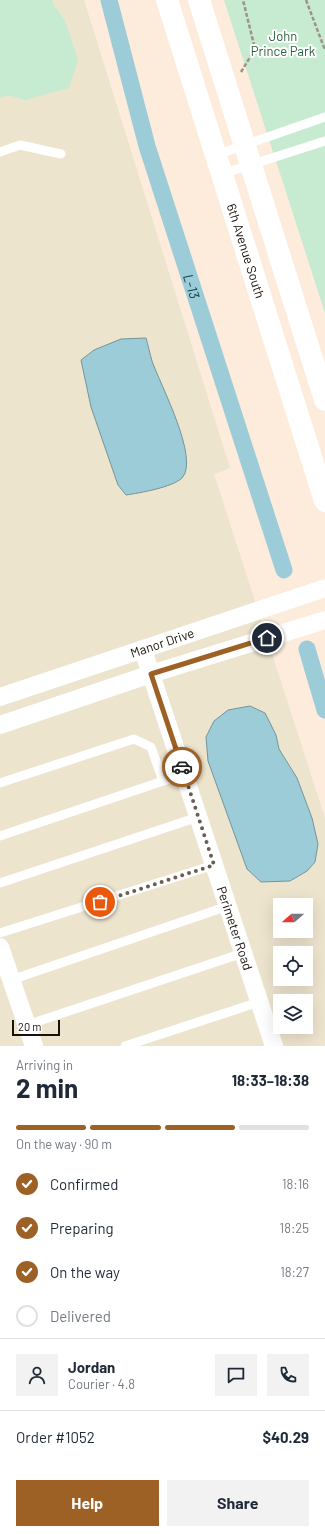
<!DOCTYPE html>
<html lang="en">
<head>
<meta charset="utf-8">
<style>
  :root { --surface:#fff; --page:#f2f2f3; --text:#1f2937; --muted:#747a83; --line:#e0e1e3; --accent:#9e6125 }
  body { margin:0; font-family:Barlow,sans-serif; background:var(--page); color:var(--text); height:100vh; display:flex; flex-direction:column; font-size:15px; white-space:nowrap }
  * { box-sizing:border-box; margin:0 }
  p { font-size:13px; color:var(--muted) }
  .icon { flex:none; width:22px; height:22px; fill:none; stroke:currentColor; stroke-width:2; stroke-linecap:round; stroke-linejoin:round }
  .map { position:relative; height:1046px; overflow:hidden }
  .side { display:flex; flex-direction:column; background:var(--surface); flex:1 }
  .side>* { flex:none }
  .needle { width:26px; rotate:250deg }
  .controls { position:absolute; left:273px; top:898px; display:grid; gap:8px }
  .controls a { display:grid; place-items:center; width:40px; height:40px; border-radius:0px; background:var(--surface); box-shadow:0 4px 16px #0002; font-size:20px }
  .scale { position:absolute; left:12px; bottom:10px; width:48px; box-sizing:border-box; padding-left:4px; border:2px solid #19110b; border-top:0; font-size:11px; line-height:14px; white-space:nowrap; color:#19110b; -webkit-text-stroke:3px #fff; paint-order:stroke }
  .pin { position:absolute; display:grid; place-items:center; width:34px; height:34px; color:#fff; margin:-17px; border:2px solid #fff; border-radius:50%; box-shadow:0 1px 4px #0007 }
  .courier { position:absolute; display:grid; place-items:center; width:40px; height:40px; margin:-20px; border:3px solid #9e6125; border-radius:50%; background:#fff; color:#222; box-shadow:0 1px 5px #0007 }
  .overview em { font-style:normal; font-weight:700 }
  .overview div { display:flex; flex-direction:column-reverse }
  .overview { display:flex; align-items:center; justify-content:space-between; height:68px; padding:0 16px }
  h1 { font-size:26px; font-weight:700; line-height:30px }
  .bar { display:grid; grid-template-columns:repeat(4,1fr); gap:6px 4px; align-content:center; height:48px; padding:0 16px }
  .bar i { height:5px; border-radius:3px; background:var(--line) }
  .bar .on { background:var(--accent) }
  .bar p { grid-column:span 4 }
  .line { display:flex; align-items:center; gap:10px; padding:0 16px; border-top:1px solid var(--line) }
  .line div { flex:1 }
  .round { display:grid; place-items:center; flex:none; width:42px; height:42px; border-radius:0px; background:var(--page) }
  ol { padding:0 16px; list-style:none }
  li { display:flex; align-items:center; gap:12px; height:44px }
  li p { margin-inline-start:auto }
  li .icon { padding:4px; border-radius:50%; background:var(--accent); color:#fff; stroke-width:4 }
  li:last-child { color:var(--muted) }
  li i { width:22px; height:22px; border:2px solid var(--line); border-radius:50% }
  .action { display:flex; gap:8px; margin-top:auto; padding:8px 16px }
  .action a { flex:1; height:46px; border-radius:0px; background:var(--accent); color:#fff; font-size:16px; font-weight:700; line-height:46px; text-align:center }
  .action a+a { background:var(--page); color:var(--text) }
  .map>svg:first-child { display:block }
  .education { fill:#ede4ce; fill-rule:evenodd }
  .green { fill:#c6ebd1 }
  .water { fill:#9cccd7; stroke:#75949a }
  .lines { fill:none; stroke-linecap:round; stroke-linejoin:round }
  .canal { stroke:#9cccd7; stroke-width:17 }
  .path { stroke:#a09287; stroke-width:2.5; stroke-dasharray:4 2; stroke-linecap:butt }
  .lane { stroke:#fff; stroke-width:9 }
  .street { stroke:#fff; stroke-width:18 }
  .secondary { stroke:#fff; stroke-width:22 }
  .done { stroke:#695d54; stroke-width:4; stroke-dasharray:0 7.2 }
  .route { stroke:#9e6125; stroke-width:5 }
  .labels { text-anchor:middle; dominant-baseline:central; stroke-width:4; stroke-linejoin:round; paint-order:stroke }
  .park-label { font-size:13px; fill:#29613f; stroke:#fff }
  .street-label { font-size:13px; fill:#19110b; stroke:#fff }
  .water-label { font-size:14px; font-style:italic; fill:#0f3b44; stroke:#fff }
</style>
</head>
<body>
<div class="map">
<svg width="325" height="1046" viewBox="0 0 325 1046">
  <rect width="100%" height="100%" fill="#fdebdb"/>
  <path class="education" d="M0,0h84l146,468 -16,6 111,344v228h-325zM280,905h26v26h-26zM280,953h26v26h-26zM280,1001h26v26h-26z"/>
  <path class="green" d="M0,0h52l2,5 11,16 13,39 -9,28 -44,12 -17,-5 -8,3z
    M224,0h101v313z"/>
  <path class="water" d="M146,338c2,7 4,16 6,23 8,23 48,98 30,117 -9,9 -42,15 -56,17l-8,-10 -27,-78 -10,-47 13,-10 27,-11z
    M250,706l15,7 11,22 3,14 18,29 15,40 6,26 -3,18 -8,9 -17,10 -29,1 -14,-13 -39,-108 -2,-24 8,-16 14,-11z"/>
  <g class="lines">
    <g class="canal">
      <path id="s1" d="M109,0l38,146 137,424"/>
      <path d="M307,649l18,61"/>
    </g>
    <path class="path" d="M306,0l19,50
      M241,72l14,-23 -12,-49"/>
    <path class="lane" d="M0,152l20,-7 41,9
      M216,155l109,-38
      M222,174l103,-33
      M0,783l134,-44 17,8 12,34
      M0,836l184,-62
      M0,883l198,-66
      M0,933l214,-68
      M11,980l217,-74
      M27,1025l216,-72
      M125,1046l134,-44"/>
    <g class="street">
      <path id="s2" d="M143,650l131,396"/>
      <path id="s3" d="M0,697l325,-109"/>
      <path d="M0,725l151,-51 174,-54"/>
      <path d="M0,947l34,99"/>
    </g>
    <g class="secondary">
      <path id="s4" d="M167,0l158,501"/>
      <path d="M199,0l126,400"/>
    </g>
  </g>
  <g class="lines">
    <path class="done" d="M100,902l114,-37 -32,-98"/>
    <path class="route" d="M182,767l-31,-93 116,-36"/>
  </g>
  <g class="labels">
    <g class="park-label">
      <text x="283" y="36">John<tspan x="283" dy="15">Prince Park</tspan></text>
    </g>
    <g class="street-label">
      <text stroke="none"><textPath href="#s4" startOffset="263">6th Avenue South</textPath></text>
      <text stroke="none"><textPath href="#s3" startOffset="171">Manor Drive</textPath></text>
      <text stroke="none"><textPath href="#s2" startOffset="293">Perimeter Road</textPath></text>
    </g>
    <g class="water-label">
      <text stroke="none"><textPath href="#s1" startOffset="298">L-13</textPath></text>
    </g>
  </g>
</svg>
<div class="controls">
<a><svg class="needle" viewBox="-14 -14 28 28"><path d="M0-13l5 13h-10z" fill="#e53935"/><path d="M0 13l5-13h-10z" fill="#747a83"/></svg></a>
<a><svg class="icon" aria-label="locate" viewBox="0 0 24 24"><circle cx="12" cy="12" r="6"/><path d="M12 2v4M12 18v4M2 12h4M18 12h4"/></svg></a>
<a><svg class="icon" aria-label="layers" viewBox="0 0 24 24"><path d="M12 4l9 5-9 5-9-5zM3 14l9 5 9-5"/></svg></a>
</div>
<div class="scale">20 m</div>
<div class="pin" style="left:100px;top:902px;background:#ea580c"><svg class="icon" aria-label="bag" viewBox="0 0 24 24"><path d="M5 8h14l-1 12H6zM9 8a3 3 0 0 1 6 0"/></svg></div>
<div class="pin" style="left:267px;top:638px;background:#1f2937"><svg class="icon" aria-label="home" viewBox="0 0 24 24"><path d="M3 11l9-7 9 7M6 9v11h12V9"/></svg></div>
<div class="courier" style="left:182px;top:767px"><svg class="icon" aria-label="car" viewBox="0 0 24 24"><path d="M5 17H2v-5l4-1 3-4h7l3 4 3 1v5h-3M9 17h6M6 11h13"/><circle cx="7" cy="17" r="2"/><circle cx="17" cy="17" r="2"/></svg></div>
</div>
<section class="side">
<div class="overview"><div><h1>2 min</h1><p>Arriving in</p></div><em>18:33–18:38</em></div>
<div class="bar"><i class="on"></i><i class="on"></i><i class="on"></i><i></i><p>On the way · 90 m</p></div>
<ol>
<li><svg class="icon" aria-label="check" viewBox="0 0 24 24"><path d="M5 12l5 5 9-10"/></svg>Confirmed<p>18:16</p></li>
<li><svg class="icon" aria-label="check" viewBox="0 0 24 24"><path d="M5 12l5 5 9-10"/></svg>Preparing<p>18:25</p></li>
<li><svg class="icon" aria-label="check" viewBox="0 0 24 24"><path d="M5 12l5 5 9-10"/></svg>On the way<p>18:27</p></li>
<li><i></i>Delivered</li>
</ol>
<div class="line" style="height:72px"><a class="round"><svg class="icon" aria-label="person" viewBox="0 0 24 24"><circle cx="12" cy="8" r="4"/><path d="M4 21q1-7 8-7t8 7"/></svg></a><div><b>Jordan</b><p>Courier · 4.8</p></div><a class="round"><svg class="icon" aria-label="chat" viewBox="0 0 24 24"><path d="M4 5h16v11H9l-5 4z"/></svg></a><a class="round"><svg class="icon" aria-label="phone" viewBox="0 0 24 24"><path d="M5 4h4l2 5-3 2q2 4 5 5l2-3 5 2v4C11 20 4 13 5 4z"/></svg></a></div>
<div class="line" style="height:52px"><div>Order #1052</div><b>$40.29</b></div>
<div class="action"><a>Help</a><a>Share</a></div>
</section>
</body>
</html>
